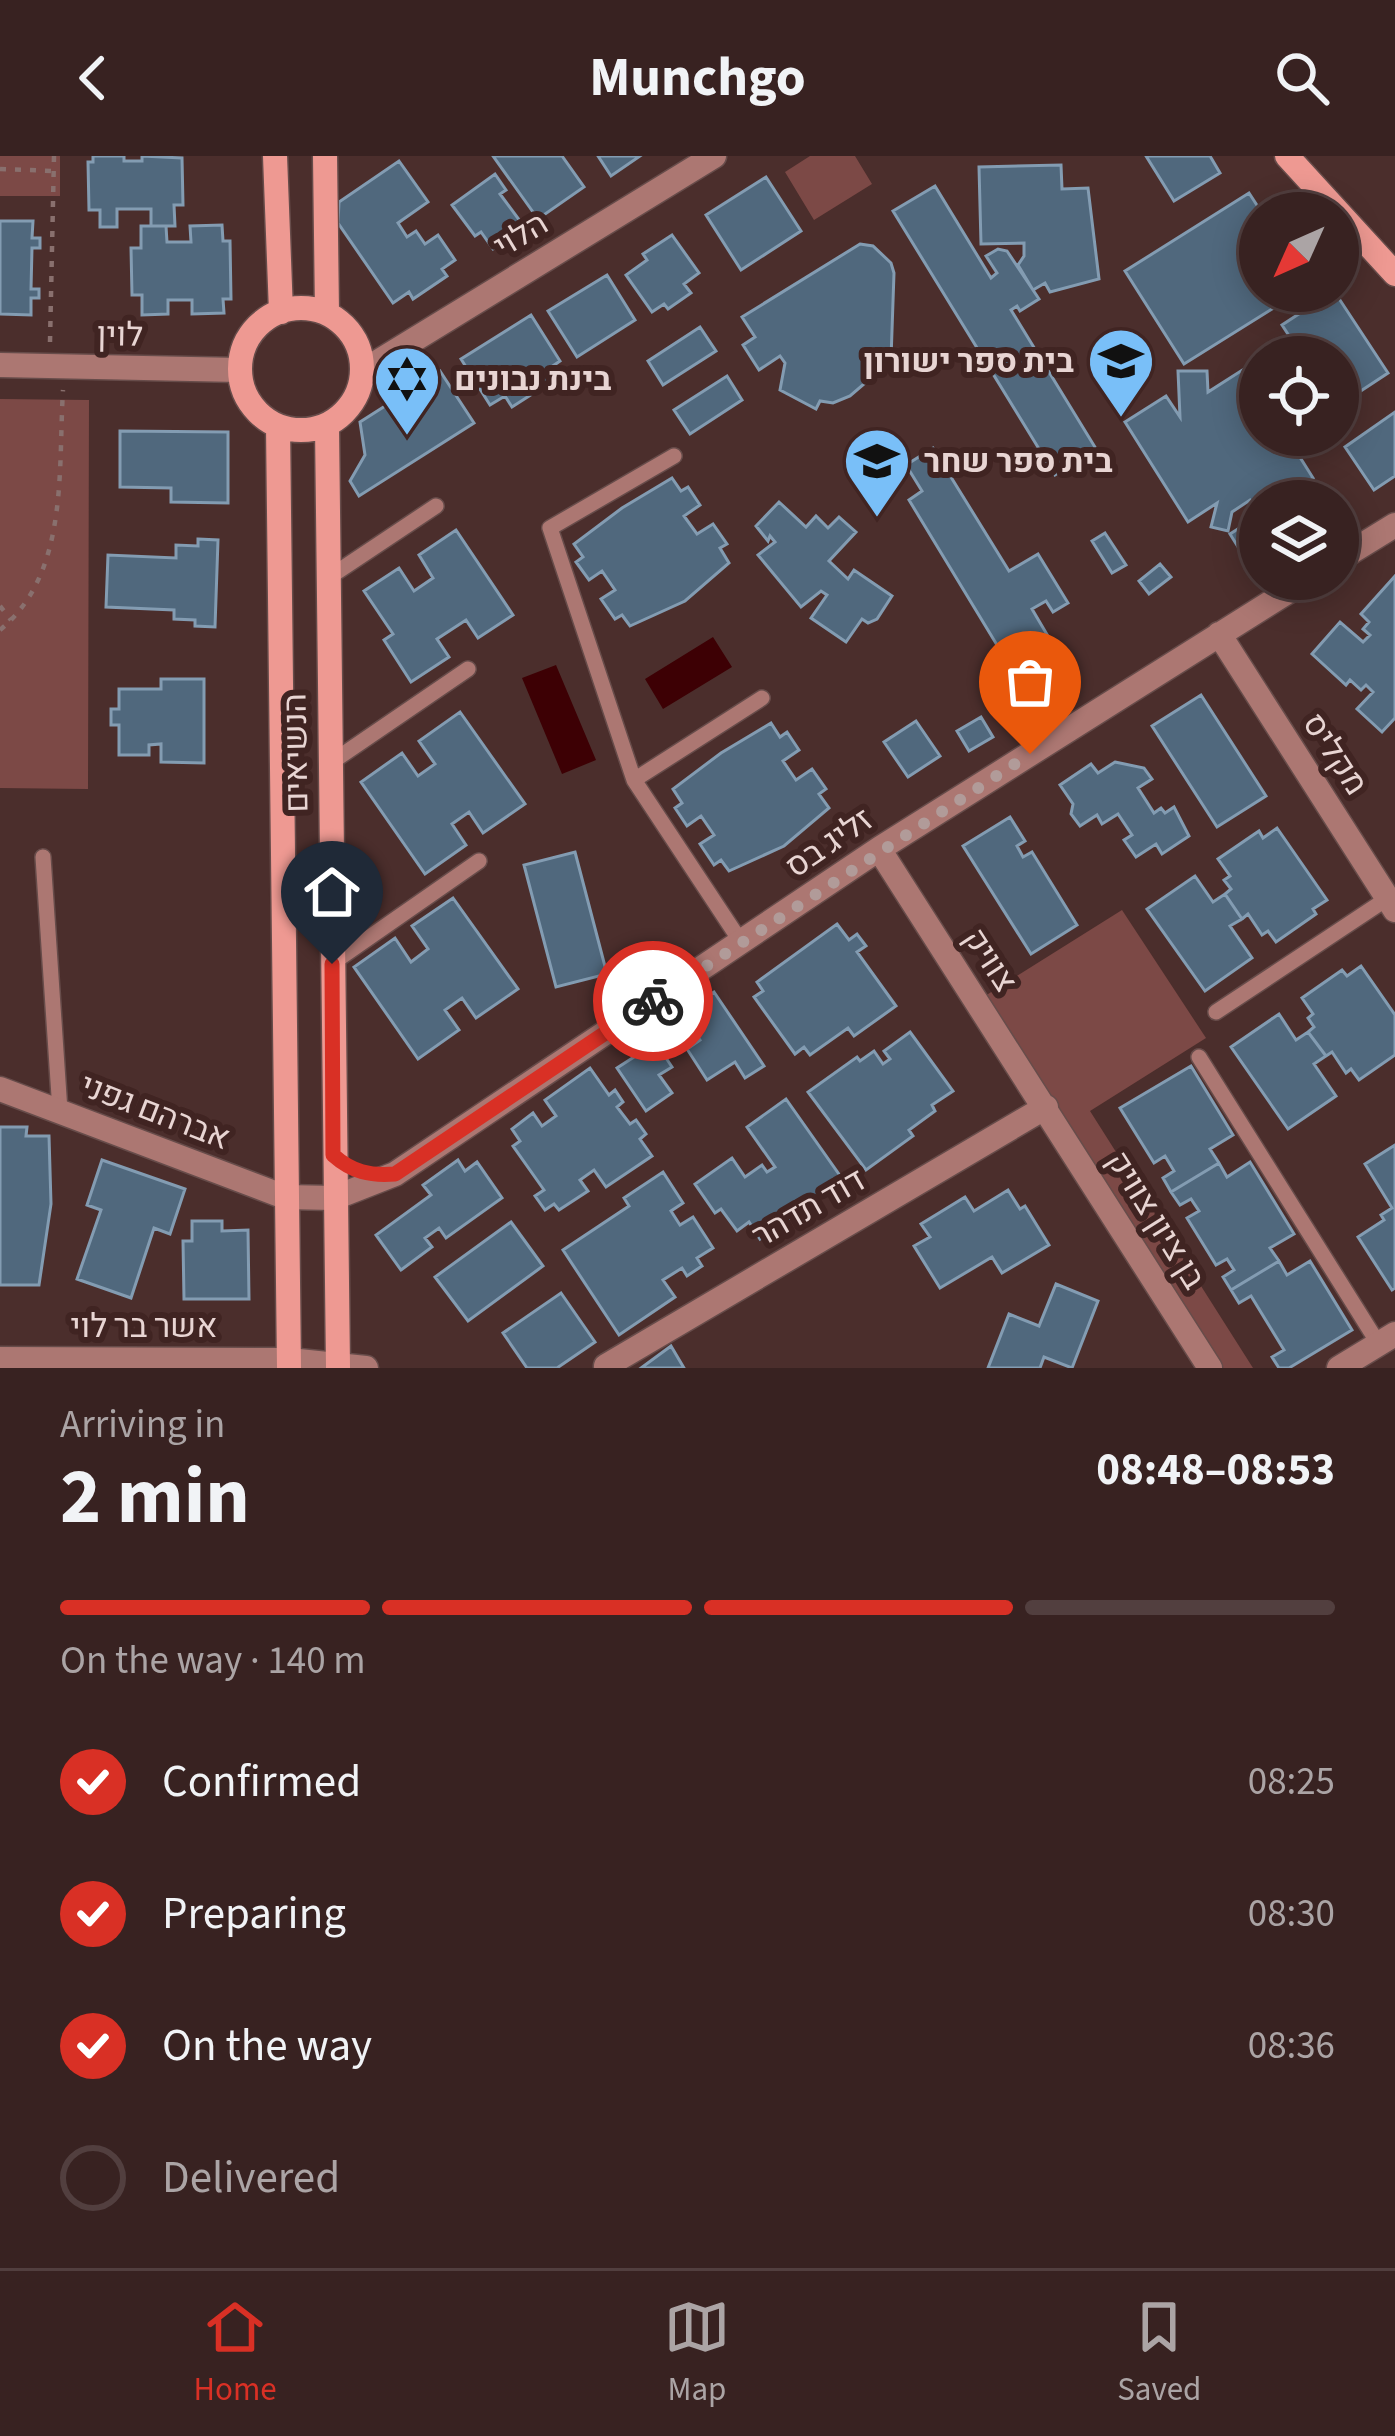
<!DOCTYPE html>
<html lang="en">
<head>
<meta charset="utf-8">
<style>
  :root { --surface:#382221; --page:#432f2e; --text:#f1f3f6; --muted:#aba4a5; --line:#523f3f; --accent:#d93025 }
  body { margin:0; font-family:"Source Sans 3",Heebo,sans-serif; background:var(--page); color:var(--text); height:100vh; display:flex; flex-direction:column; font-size:45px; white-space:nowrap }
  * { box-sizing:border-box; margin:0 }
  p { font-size:39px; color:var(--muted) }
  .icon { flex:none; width:66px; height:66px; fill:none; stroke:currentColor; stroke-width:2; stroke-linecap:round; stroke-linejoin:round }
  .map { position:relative; height:1212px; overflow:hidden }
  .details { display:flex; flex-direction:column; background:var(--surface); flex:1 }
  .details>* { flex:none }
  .needle { width:78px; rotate:225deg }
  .fabs { position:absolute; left:1239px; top:36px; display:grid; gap:24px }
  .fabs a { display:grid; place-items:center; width:120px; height:120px; border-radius:50%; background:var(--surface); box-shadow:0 6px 30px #0003,0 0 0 3px var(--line); font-size:60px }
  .pin { position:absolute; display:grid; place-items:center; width:102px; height:102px; color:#fff; margin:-123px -51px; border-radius:50% 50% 50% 0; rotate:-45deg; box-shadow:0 0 12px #0007 }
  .pin .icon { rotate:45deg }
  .courier { position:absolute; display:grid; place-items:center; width:120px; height:120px; margin:-60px; border:9px solid #d93025; border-radius:50%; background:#fff; color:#222; box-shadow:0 3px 15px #0007 }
  .headline em { font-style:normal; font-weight:700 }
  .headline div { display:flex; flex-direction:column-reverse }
  .headline { display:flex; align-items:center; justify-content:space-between; height:204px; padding:0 60px }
  h1 { font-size:78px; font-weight:700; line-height:90px }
  .bar { display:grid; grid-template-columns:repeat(4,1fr); gap:18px 12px; align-content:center; height:144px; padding:0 60px }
  .bar i { height:15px; border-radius:9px; background:var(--line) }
  .bar .selected { background:var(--accent) }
  .bar p { grid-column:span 4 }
  ol { padding:0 60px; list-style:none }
  li { display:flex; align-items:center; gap:36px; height:132px }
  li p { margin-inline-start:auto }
  li .icon { padding:12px; border-radius:50%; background:var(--accent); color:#fff; stroke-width:4 }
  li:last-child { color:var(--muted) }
  li i { width:66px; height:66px; border:6px solid var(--line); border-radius:50% }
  header { display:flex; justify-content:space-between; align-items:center; height:156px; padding:0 60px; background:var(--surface); font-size:54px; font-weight:700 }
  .dock { display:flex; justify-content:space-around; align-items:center; height:168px; border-top:3px solid var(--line); background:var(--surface); font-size:33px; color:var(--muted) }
  .dock a { display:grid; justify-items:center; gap:6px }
  .dock .selected { color:var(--accent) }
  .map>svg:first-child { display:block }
  .green { fill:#7c4946 }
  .water { fill:#3d0004 }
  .building { fill:#50687d; stroke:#839cb2; stroke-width:3 }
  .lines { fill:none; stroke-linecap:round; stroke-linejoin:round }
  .service-casing { stroke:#674c4a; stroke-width:18 }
  .minor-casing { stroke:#674c4a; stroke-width:27 }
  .tertiary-casing { stroke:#674c4a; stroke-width:27 }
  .secondary-casing { stroke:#674c4a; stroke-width:27 }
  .path { stroke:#89706e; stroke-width:4.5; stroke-dasharray:6 9; stroke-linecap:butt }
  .service { stroke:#ac7772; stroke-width:15 }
  .minor { stroke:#ac7772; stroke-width:24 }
  .tertiary { stroke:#ac7772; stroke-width:24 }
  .secondary { stroke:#ee9992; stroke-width:24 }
  .done { stroke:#b19b99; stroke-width:12; stroke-dasharray:0 21.6 }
  .route { stroke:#d93025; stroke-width:15 }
  .labels { text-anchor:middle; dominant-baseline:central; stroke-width:12; stroke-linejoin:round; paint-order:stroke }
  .street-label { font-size:33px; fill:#e8d5d3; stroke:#402422 }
  .poi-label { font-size:33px; font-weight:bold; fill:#e8d5d3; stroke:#402422; text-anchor:start }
</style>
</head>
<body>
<header><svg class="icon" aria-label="back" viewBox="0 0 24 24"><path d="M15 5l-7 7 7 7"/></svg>Munchgo<svg class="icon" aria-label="search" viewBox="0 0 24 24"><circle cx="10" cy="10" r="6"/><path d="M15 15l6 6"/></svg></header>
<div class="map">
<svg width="1395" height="1212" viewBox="0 0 1395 1212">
  <rect width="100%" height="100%" fill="#4b2e2c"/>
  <path class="green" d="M0,0h60v40h-60z
    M810,0h45l17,28 -58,36 -29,-48z
    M0,243l89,1 -1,389 -88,-1z
    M1122,754l84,128 -116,73 163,257h-43l-233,-367z"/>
  <path class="water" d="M713,481l19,30 -69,42 -18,-30z
    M556,509l40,95 -34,14 -40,-96z"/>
  <path class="building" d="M93,0h31v5h18v-5l40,2 1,47h-9l1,21h-24v-17h-34v18h-17v-17h-11l-1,-48h5z
    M493,0h69l22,31 -46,32z
    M598,0h42l-29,20z
    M1146,0h64l10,17 -46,28z
    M399,5l29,41 -30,21 9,14 9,-6 9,13 13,-9 17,25 -13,9 5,7 -34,23 -4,-7 -16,11 -55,-80 1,-21z
    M1061,9l1,24 26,-1 11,91 -49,13 -5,-9 -12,7 -15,-25 6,-9v-13l-43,1 -2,-77z
    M495,18l11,16 -6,4 20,27 -14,10 4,6 -17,12 -12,-17 -6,4 -23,-31z
    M766,21l35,54 -60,39 -35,-55z
    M935,30l56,92 6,-5 -11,-17 12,-7 9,2 32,48 -19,12 -3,-5 -6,4 98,160 -9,6 -13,-21 -32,20 -162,-264z
    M1249,37l13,20 -2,78h41l-117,73 -59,-93z
    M0,65h33l-1,17h8v10h-8l-1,41h8v9h-8v17l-31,-1z
    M222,69l1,16h7l1,58h-8l1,14 -32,1v-14h-24v14l-26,1v-20h-10l-1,-47h10v-22h25l1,16h24l-1,-16z
    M672,79l27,38 -15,11 7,9 -23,16 -4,-5 -12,8 -26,-37 21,-15 -4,-6z
    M860,88l13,2 18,17 3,10 -3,86 -4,-2 -9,15 -28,24 -17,7 -13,-2 -4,8 -36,-19 5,-27 -5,-7 -21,14 -16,-25 12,-8 -13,-20z
    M607,119l28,45 -58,37 -29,-46z
    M1334,135l54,82 -50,33v-49h-35l-21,-32z
    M531,159l29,46 -13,9 7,10 -42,27 -7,-11 -15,9 -29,-46z
    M700,171l16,24 -53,34 -15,-24z
    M1244,213l16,25v41h26l27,43 -15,9 9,14h-47v14l-10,-15 -18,12 -4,19 -17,-4 6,-24 -29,19 -63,-100 41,-26 14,21 -2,-46h29l1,21z
    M440,215l34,52 -115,73 -9,-15 15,-26 -5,-33z
    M727,220l15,24 -52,34 -16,-24z
    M1395,256v64l-21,14 -29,-43z
    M120,275l108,1v71l-57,-1v-14l-51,-1z
    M933,292l76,123 29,-17 30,49 -15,9 -7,-11 -14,8 40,68 -41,24 -122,-201 13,-9 -16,-26z
    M672,322l9,13 7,-4 12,18 -16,11 13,18 16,-10 14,20 -7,4 9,15 -44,38 -55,25 -8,-11 -7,4 -14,-20 14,-9 -13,-19 -13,9 -13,-18 7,-5 -9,-13 48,-36z
    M779,346l27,25 10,-11 12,12 11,-11 17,15 -27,29 19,18 6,-9 38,26 -15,23 -9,4 -6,-4 -16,23 -35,-24 16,-23 -6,-4 -20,16 -43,-52 17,-13 -5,-6 -2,5 -12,-15z
    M1260,359v34l-15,9 -15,-24z
    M456,374l57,85 -35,23 -12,-18 -29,19 12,18 -38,25 -27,-42 9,-6 -29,-43 35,-23 15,23 19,-13 -14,-23z
    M1105,377l21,32 -14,8 -20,-32z
    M198,383l20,1 -3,87 -20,-1v-6l-21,-1v-9l-68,-3 2,-52 68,3v-13l22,1z
    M1160,408l11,13 -22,17 -10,-13z
    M1395,420v142l-13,14 -25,-23 16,-17 -7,-7 -5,5 -11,-10 -4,5 -34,-31 28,-32 23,20 7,-7 -7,-6 6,-7 -8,-8z
    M161,523h43v84l-43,-1v-18l-12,1v10h-30v-30h-8v-16h8v-20h42z
    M1201,539l65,101 -49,31 -65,-101z
    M460,556l65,92 -42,29 -14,-21 -17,12 14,21 -41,29 -64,-92 41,-29 16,23 17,-12 -16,-23z
    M981,561l12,20 -24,14 -12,-20z
    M916,565l24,35 -32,21 -24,-35z
    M771,567l9,14 7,-5 12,18 -16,11 13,19 16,-11 14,20 -7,5 10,14 -45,38 -55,25 -8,-11 -7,5 -14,-21 14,-9 -13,-19 -14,10 -12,-18 7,-5 -9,-14 48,-36z
    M1115,606l29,6 8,11 -14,9 16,25 7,-5 4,5 9,-6 15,29 -27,18 -6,-10 -20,13 -12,-17 8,-5 -14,-21 -16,10 -5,-9 -17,11 -9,-12 2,-10 -13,-19 31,-21 7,9z
    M1010,661l15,24 -8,5 6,11 9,-5 45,73 -46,29 -68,-108z
    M1277,672l50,72 -14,9 3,5 -40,28 -8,-11 -6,4 -14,-21 -6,5 -17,-25 6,-5 -7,-9 6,-4 -12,-17 41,-28 4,7z
    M575,696l32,122 -51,13 -32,-122z
    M1195,720l18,26 12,-8 17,25 -12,7 22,32 -47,33 -58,-82z
    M453,742l65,91 -42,29 -14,-20 -17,12 14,20 -41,29 -64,-92 41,-29 16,24 17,-13 -16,-23z
    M837,768l12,16 8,-6 9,12 -9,6 39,54 -42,30 -6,-8 -38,27 -6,-8 -9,7 -41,-57 9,-6 -6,-9z
    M1361,810l34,49v40l-36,25 -8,-11 -5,4 -14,-21 -6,4 -18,-24 6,-5 -6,-9 5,-4 -11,-16 40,-28 5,6z
    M714,836l50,74 -19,12 -10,-16 -28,18 -20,-31 13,-9 -18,-27z
    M1279,858l17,26 12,-8 18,24 -12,8 22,32 -48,33 -57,-82z
    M910,876l43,59 -21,14 3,6 -26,19 4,6 -47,34 -58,-78 49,-35 3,4 14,-10 9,13 7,-5 -6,-8z
    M652,881l20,30 -13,8 13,18 -26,18 -29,-43 17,-11 -4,-6z
    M1191,910l42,69 -23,14 9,14 -48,29 -8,-14 11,-7 -9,-15 -11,7 -34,-55z
    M590,912l19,27 6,-5 8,12 -6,5 13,17 6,-4 10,14 -6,5 12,17 -46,31 -12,-17 -14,10 8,11 -29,19 -5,-6 -9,6 -10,-14 9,-6 -31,-44 7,-5 -8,-12 21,-16 9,13 14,-10 -11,-16z
    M786,943l57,81 -83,59 -11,-17 -12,9 -16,-22 -6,4 -20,-29 37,-26 13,19 17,-12 5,7 8,-5 -28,-40z
    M0,971h27l-1,9h23l2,68 -12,81h-39z
    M1395,989v143l-3,2 -34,-53 26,-17 -3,-5 11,-7 -27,-44z
    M102,1004l83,29 -15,45 -16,-6 -23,70 -54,-19 24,-69 -14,-5z
    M458,1004l7,11 12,-9 25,36 -56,40 -7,-10 -14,10 7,9 -31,23 -25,-35 55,-40 -8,-10z
    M1250,1006l44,72 -24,14 9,13 -48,29 -8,-13 11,-7 -7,-11 -11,6 -29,-47 12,-7 -8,-12 -11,6 -9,-13 48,-29 8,14z
    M663,1016l20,31 -12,8 9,14 13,-8 20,31 -16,10 5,8 -15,10 -5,-8 -19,12 12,17 -56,38 -56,-85 66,-44 -5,-8z
    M1008,1034l12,19 5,-3 24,39 -47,28 -10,-16 -52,31 -26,-42 16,-9 -9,-13 44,-27 9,14z
    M192,1065h30v10l26,-1 1,69h-65l-1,-58h9z
    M511,1066l32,44 -75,55 -33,-44z
    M1279,1105l8,14 23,-14 42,69 -63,38h-10l-7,-11 12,-7 -33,-54 -12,7 -8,-13z
    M1056,1128l42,17 -26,67 -28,-11 -4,11h-52l21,-54 30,12z
    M561,1137l34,49 -38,26h-30l-24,-35z
    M671,1190l13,22h-43z"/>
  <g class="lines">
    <g class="service-casing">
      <path id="service" d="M674,300l-124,72 84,252 107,162
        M328,422l108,-72
        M329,608l139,-95
        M634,624l128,-82
        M43,701l17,254
        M331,808l148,-103
        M1216,856l172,-114
        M1199,901l179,286"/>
    </g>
    <g class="minor-casing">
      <path id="minor" d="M1338,404l57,-35
        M1219,478l176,276
        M879,693l331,519
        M0,933l285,108 49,1 61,-24 484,-325 429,-270
        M0,1203l289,1 77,8
        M606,1210l440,-259
        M1339,1212l56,-34"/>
    </g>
    <g class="tertiary-casing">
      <path id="tertiary" d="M0,209l239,5
        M363,215l351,-215"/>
    </g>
    <g class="secondary-casing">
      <path id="secondary" d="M275,0l6,156
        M325,0l2,157
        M1287,0l108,118
        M240 213a61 61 0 1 1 122 0a61 61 0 1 1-122 0Z
        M278,270l11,942
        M327,270l11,942"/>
    </g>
    <path class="path" d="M0,13l54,2
      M50,186l4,-186
      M0,450l11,14
      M0,474c69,-57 58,-159 63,-240"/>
    <use href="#service" class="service"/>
    <use href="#minor" class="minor"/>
    <use href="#tertiary" class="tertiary"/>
    <use href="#secondary" class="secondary"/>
  </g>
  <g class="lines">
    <path class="done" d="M653,845l377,-247"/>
    <path class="route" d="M332,808l1,191c19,17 37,21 62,19l258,-173"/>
  </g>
  <defs>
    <g id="school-pin" transform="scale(3.45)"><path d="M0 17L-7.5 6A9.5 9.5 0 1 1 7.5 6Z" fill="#79bff8" stroke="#402422"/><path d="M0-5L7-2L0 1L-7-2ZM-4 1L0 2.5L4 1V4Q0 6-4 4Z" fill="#111"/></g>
    <g id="synagogue-pin" transform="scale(3.45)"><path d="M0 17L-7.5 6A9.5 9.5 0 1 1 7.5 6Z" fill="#79bff8" stroke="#402422"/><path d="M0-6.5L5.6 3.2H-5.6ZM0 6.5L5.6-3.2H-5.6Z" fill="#111"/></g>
  </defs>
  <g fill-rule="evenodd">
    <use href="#school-pin" x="1121" y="205"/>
    <use href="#synagogue-pin" x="407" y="223"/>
    <use href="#school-pin" x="877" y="305"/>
  </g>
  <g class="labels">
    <g class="street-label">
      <text transform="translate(521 79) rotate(-31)">הלוי</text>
      <text transform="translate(120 179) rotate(1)">לוין</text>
      <text transform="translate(296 597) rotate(-91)">הנשיאים</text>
      <text transform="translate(1335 598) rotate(57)">מקליס</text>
      <text transform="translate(829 687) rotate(-34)">זליג בס</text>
      <text transform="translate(990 804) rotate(57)">צוויק</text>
      <text transform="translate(155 956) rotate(21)">אברהם גפני</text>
      <text transform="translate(809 1052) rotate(-30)">דוד תדהר</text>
      <text transform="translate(1156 1064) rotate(58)">בן ציון צוויק</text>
      <text x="144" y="1170">אשר בר לוי</text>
    </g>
    <g class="poi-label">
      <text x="1074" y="205" text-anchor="end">בית ספר ישורון</text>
      <text x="454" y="223">בינת נבונים</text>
      <text x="924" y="305">בית ספר שחר</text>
    </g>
  </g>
</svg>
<div class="fabs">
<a><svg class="needle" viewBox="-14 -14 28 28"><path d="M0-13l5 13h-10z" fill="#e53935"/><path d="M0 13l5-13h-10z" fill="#aba4a5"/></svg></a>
<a><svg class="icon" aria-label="locate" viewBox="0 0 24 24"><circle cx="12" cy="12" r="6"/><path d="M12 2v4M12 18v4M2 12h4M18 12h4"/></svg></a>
<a><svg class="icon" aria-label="layers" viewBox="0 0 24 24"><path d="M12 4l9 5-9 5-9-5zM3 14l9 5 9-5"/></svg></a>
</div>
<div class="pin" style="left:1030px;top:598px;background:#ea580c"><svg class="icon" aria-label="bag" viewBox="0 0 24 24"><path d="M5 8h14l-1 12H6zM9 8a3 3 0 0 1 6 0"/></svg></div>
<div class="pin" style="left:332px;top:808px;background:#1f2937"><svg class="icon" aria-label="home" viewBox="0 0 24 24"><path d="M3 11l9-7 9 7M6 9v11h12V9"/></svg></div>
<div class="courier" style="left:653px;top:845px"><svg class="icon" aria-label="bike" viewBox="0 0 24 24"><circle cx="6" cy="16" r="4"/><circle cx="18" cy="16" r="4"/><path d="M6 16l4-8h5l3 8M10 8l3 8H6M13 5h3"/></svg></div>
</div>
<section class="details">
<div class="headline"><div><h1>2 min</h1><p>Arriving in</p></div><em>08:48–08:53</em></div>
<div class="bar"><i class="selected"></i><i class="selected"></i><i class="selected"></i><i></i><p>On the way · 140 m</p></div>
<ol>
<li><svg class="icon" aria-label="check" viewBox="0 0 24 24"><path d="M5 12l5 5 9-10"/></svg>Confirmed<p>08:25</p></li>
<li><svg class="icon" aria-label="check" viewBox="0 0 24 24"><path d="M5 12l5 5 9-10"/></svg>Preparing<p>08:30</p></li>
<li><svg class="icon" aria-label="check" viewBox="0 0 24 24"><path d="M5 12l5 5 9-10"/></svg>On the way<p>08:36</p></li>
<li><i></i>Delivered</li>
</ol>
</section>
<nav class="dock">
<a class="selected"><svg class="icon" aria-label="home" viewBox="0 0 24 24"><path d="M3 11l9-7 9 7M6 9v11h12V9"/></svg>Home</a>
<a><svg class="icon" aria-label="map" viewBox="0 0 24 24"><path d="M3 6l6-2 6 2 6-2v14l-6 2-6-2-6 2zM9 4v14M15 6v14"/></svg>Map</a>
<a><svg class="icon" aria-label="saved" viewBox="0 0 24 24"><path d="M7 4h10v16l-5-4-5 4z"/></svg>Saved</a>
</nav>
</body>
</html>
